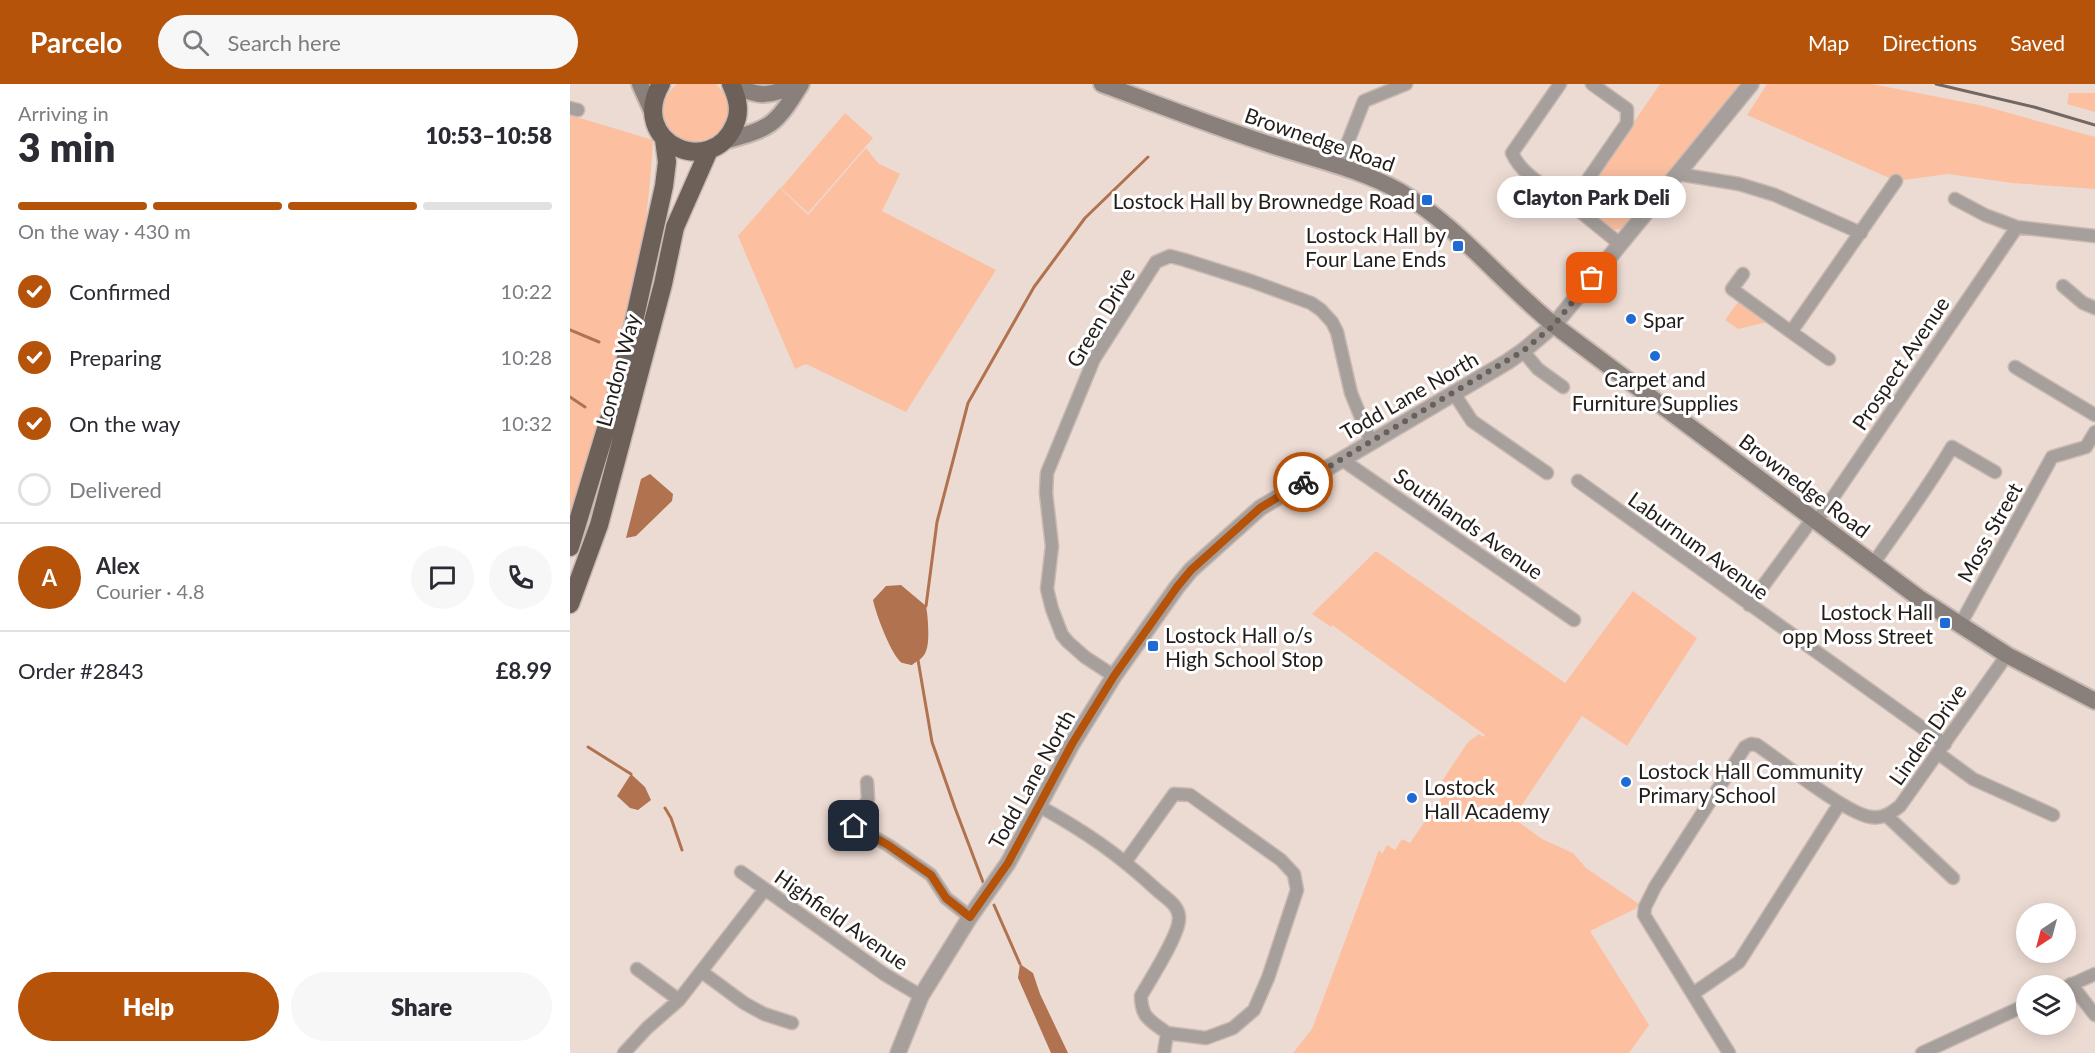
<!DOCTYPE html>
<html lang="en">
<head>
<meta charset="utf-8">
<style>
  :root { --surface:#fff; --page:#f7f7f7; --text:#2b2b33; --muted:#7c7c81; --line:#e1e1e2; --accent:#b45309 }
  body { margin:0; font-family:Lato,sans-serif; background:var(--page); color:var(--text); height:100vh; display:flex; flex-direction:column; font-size:22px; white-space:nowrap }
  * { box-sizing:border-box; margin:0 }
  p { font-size:20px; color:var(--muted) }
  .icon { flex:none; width:33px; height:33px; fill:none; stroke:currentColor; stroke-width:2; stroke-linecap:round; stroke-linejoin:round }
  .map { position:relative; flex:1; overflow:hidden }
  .side { display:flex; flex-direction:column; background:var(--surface); width:570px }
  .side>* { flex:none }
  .needle { width:39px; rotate:216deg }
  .buttons { position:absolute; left:1446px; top:819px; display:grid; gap:12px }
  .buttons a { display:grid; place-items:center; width:60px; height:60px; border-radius:50%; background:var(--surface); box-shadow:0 3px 15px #0003; font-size:30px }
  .pin { position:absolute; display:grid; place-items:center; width:51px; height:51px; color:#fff; margin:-26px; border-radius:12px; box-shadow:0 3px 9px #0006 }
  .courier { position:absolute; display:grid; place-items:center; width:60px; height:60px; margin:-30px; border:4px solid #b45309; border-radius:50%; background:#fff; color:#222; box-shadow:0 2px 8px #0007 }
  .bubble { position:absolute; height:42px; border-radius:21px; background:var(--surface); box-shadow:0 3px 15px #0003; font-size:20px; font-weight:800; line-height:42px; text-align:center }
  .overview em { font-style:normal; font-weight:800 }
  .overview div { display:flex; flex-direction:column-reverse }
  .overview { display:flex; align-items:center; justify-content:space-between; height:102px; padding:0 18px }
  h1 { font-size:39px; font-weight:800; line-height:45px }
  .bar { display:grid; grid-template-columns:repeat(4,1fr); gap:9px 6px; align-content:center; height:72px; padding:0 18px }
  .bar i { height:8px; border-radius:4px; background:var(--line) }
  .bar .active { background:var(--accent) }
  .bar p { grid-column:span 4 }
  .line { display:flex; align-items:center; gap:15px; padding:0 18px; border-top:2px solid var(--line) }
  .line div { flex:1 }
  .round { display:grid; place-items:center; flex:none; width:63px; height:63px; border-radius:32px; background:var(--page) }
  ol { padding:0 18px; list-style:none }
  li { display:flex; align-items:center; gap:18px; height:66px }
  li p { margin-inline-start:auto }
  li .icon { padding:6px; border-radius:50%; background:var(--accent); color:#fff; stroke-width:4 }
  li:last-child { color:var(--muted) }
  li i { width:33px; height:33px; border:3px solid var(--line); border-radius:50% }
  .button { display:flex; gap:12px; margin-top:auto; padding:12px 18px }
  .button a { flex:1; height:69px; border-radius:36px; background:var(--accent); color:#fff; font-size:24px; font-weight:800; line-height:69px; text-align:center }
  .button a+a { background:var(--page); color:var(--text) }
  header { display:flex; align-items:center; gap:36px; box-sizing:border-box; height:84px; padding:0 30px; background:var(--accent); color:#fff }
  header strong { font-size:28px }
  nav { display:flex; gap:33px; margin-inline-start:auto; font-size:21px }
  .search { width:420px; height:54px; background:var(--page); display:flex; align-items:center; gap:15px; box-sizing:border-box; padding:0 21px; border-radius:33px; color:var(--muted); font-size:22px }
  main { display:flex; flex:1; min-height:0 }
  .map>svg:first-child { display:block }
  .green { fill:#fcc0a1 }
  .water { fill:#b17250 }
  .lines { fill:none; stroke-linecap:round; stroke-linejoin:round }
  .stream { stroke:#b17250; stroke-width:3 }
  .minor-casing { stroke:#c8b9b2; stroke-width:15 }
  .tertiary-casing { stroke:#c8b9b2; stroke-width:18 }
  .secondary-casing { stroke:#c8b9b2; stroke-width:20 }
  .trunk-casing { stroke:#c8b9b2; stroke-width:21 }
  .minor { stroke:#a69f9b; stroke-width:12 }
  .tertiary { stroke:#a69f9b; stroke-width:15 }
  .secondary { stroke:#8a807b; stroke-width:16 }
  .trunk { stroke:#6d6059; stroke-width:18 }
  .rail { stroke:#726763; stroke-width:3 }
  .done { stroke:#69605b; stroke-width:6; stroke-dasharray:0 10.8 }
  .route { stroke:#b45309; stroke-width:8 }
  .poi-dot { fill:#1f6bd6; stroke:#fff; stroke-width:2 }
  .labels { text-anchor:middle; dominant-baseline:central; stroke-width:6; stroke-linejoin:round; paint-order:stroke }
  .street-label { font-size:21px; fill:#231d1a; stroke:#fff }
  .poi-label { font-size:21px; fill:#231d1a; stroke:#fff; text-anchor:start }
</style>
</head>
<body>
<header>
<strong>Parcelo</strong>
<div class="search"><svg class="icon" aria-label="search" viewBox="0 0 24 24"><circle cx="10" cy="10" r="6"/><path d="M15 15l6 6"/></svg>Search here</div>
<nav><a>Map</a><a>Directions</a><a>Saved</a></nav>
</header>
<main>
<section class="side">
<div class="overview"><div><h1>3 min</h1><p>Arriving in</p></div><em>10:53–10:58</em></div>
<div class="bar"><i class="active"></i><i class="active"></i><i class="active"></i><i></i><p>On the way · 430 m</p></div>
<ol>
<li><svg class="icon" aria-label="check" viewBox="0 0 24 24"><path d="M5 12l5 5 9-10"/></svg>Confirmed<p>10:22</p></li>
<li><svg class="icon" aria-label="check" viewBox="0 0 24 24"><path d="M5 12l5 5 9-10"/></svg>Preparing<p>10:28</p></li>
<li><svg class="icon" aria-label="check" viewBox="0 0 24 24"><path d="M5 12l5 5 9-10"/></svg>On the way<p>10:32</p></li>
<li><i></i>Delivered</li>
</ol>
<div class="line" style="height:108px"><b class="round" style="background:var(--accent);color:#fff">A</b><div><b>Alex</b><p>Courier · 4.8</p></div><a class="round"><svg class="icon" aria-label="chat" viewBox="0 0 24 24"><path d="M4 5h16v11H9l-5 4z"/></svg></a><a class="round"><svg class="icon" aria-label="phone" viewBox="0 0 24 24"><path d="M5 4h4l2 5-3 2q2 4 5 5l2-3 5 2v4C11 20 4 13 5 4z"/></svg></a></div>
<div class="line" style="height:78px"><div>Order #2843</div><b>£8.99</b></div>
<div class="button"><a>Help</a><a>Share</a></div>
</section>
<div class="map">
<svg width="1525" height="969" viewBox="0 0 1525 969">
  <rect width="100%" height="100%" fill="#ecdbd3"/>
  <path class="green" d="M107,0h39c46,43 -39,88 -52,33 -3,-13 3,-24 13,-33z
    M1090,0h80l-117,145 -12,1 -29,-24v-8z
    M1197,0h105l112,22 111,31v52l-83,-6 -64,-9 -52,7 -149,-66z
    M1499,9h26v19l-28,-8z
    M275,29l28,25 -65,75 -27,-25z
    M0,31l83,25c-4,78 -18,162 -39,238 -13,47 -29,93 -44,139z
    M296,64l12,15 22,11 -18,37 114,59 -90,142 -100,-48 -11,5 -57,-133 42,-48 28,27z
    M1168,218l29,20 -29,7 -13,-9z
    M806,467l189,132 68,-92 64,47 -70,108 -45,-30 -69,102 29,21 31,14 13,15 53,36 -4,5 -45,22 59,94 -20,28h-336l19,-24 67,-179 3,4 5,-9 8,5 7,-11 8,4 35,-51 -7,-5 30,-45 11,-8 4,3 2,-2 -153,-110 -1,2 -19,-13z"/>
  <path class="water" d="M80,390l23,20 -1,7 -36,35 -10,2 15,-59z
    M331,501l25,21c2,9 4,37 0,45 -2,7 -9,10 -14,14 -2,0 -8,-2 -10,-2 -11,-8 -26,-49 -29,-63l13,-14z
    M61,690l14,13 6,13 -13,10 -8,-2 -13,-12z
    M450,880l13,9 7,21 28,59h-17l-33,-75z"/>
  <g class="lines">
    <path class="stream" d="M0,246l29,12
      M0,313l15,10
      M356,522l11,-84 31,-119 66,-116 51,-69 63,-61
      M348,576l14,82 23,66 28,74
      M18,663l43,27
      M95,724l6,10 11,32
      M424,821l26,59"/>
    <g class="minor-casing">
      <path id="minor" d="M990,0l-48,69c11,25 40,36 60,52 16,13 32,26 48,39
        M0,24l8,2
        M768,83l26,-66 42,-17
        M1108,90l61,10 36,11 86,38
        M1385,115l30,16 32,12 78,9
        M1001,120l56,-81v-14l-35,-25
        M1173,190l-11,15 59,43 105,-151
        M1493,202l20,17 12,5
        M1221,248l38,27
        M953,267l15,18 25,18
        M1445,283l80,48
        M883,308l19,29 75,52
        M771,375l233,161
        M1008,397l367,263
        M1247,437l200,-294
        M1303,480c27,-39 55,-76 79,-117l43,25
        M1179,521l64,-87
        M1390,541l92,-168 34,-10 9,-15
        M544,592l-29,-19 -17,-15 -6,-7 -10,-26 -5,-20 5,-43 -6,-53 1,-20 47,-114 62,-97 14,-6 15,4 66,21 60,22 10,7 11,12 5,10 14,61 20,49
        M1369,670l34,25 80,36
        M469,722c47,26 79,48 119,85 8,7 22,15 21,28 0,16 -29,61 -38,77 0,22 10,25 26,37l-3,20
        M1317,732l66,62
        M273,736l45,25 43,30 15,23 24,19
        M284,742l14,-27 -1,-17
        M556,777l48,-67 16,1 91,65 13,14 3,16 -29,88 -14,32 -21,18 -27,10 -39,-5
        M171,788l143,102 37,22
        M67,885l42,31
        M132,888l42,31 20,11 28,9
        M1501,900l24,31
        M1496,903l29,-13
        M1124,909l45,-31 101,-159
        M54,969l23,-25 32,-28 86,-111
        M1159,969l-85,-138 1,-8 10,-20 90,-140 6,-3 6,1c24,16 89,69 114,72 12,2 20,-4 29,-11l107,-151
        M1352,969l104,-48"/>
    </g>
    <g class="tertiary-casing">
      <path id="tertiary" d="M328,969l23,-57 49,-79 38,-54 64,-119 42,-68 63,-89 14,-17 69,-62 247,-146 16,-11 31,-26 197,-241"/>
    </g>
    <g class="secondary-casing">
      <path id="secondary" d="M70,0l12,27
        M161,0c28,14 38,13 66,0
        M532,0c55,20 108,41 163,59 42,14 96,26 134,48 59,35 102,91 155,134l365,273 88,57 88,46
        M154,57c48,-13 51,-15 77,-57"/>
    </g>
    <g class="trunk-casing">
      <path id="trunk" d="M91,0c-34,59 51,96 74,40 6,-14 2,-27 -4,-40
        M0,463l51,-167 43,-194 3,-24 -3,-23
        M0,520l29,-79 64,-241 12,-57 34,-77"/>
    </g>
    <use href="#minor" class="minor"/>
    <use href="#tertiary" class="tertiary"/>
    <use href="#secondary" class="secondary"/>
    <use href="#trunk" class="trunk"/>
    <path class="rail" d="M1366,0l98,23 61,18"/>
  </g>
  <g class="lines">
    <path class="done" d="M733,398l220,-131 31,-26 38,-47"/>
    <path class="route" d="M284,742l34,19 43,30 15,23 24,19 38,-54 64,-119 42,-68 63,-89 14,-17 69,-62 43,-26"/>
  </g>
  <g class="poi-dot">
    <rect x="851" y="110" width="12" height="12" rx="3"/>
    <rect x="882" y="156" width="12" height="12" rx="3"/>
    <circle cx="1061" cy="235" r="6"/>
    <circle cx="1085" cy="272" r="6"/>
    <rect x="1369" y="533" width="12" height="12" rx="3"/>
    <rect x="577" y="556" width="12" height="12" rx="3"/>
    <circle cx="1056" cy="698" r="6"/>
    <circle cx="842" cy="714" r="6"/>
  </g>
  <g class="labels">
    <g class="street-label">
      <text transform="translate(750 55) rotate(19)">Brownedge Road</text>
      <text transform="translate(530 233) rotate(-59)">Green Drive</text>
      <text transform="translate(1330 279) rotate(-56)">Prospect Avenue</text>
      <text transform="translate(47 286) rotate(-75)">London Way</text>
      <text transform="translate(839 311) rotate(-30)">Todd Lane North</text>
      <text transform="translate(1235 401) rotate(37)">Brownedge Road</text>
      <text transform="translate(899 439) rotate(35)">Southlands Avenue</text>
      <text transform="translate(1419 448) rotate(-61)">Moss Street</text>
      <text transform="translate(1129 461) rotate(36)">Laburnum Avenue</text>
      <text transform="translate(1357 650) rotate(-55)">Linden Drive</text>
      <text transform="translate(461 695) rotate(-61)">Todd Lane North</text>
      <text transform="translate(272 835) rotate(35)">Highfield Avenue</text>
    </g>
    <g class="poi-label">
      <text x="845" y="116" text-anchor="end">Lostock Hall by Brownedge Road</text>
      <text x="876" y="150" text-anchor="end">Lostock Hall by<tspan x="876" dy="24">Four Lane Ends</tspan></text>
      <text x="1073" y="235">Spar</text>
      <text x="1085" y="294" text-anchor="middle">Carpet and<tspan x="1085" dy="24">Furniture Supplies</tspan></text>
      <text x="1363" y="527" text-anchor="end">Lostock Hall<tspan x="1363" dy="24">opp Moss Street</tspan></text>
      <text x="595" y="550">Lostock Hall o/s<tspan x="595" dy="24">High School Stop</tspan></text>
      <text x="1068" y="686">Lostock Hall Community<tspan x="1068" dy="24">Primary School</tspan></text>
      <text x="854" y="702">Lostock<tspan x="854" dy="24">Hall Academy</tspan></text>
    </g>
  </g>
</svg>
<div class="buttons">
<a><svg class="needle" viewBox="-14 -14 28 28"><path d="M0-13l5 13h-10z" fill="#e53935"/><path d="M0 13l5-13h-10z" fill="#7c7c81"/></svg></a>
<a><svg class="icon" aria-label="layers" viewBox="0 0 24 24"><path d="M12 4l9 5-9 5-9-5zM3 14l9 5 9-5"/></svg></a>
</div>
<div class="pin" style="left:1022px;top:194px;background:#ea580c"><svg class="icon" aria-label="bag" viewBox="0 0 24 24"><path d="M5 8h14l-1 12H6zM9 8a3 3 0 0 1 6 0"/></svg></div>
<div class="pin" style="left:284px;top:742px;background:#1f2937"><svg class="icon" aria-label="home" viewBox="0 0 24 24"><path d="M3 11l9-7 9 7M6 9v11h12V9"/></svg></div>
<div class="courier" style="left:733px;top:398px"><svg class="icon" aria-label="bike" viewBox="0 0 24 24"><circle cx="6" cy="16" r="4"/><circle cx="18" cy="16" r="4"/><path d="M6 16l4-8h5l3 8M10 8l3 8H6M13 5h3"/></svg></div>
<div class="bubble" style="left:927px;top:92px;width:189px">Clayton Park Deli</div>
</div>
</main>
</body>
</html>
